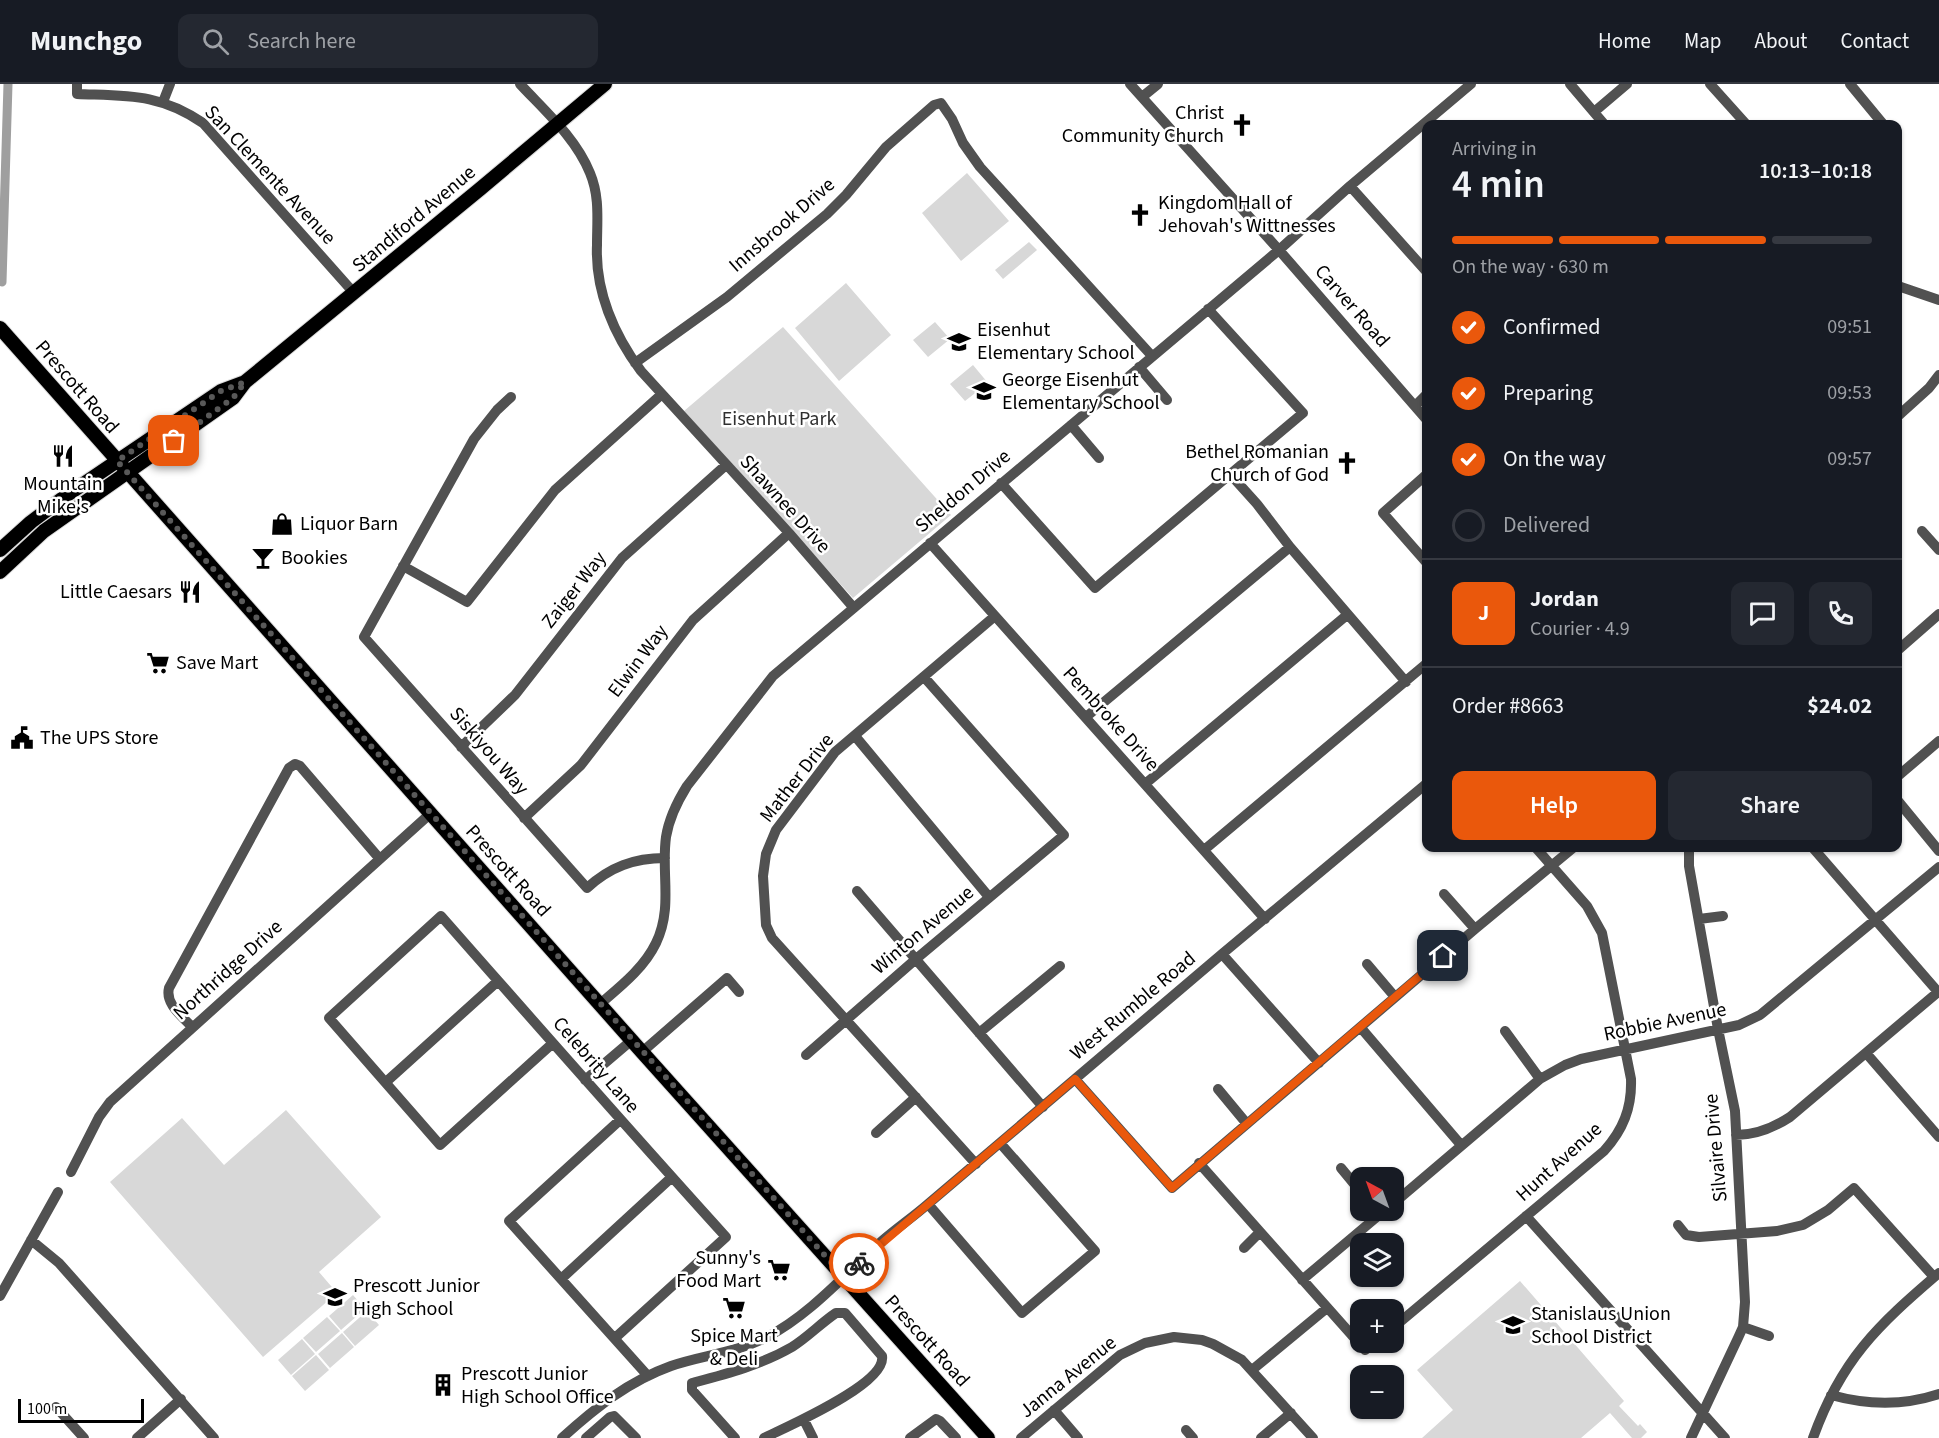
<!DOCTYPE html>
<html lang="en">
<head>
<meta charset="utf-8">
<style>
  :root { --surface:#171b24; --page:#242831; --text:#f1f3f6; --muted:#9ea1a6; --line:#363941; --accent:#ea580c }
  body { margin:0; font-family:"Source Sans 3",sans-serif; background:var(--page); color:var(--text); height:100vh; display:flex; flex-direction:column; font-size:22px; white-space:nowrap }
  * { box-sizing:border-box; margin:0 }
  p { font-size:20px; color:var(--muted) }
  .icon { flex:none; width:33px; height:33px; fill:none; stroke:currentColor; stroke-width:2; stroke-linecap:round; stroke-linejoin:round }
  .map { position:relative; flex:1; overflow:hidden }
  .details { position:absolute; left:1422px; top:36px; width:480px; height:732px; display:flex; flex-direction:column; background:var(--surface); border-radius:12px; box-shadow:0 2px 4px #0004 }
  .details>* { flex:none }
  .needle { width:39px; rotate:319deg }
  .controls { position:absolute; left:1350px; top:1083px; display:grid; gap:12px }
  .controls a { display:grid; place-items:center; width:54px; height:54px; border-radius:12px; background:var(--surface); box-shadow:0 2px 4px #0004; font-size:30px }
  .scale { position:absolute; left:18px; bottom:15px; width:126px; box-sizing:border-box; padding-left:6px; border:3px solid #000; border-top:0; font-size:16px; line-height:21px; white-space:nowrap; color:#000; -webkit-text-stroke:4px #fff; paint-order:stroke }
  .pin { position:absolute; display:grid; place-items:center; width:51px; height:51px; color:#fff; margin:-26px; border-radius:12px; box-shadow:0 3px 9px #0006 }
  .courier { position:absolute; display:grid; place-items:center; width:60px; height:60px; margin:-30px; border:4px solid #ea580c; border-radius:50%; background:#fff; color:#222; box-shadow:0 2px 8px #0007 }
  .head em { font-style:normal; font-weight:600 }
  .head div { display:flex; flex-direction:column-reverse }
  .head { display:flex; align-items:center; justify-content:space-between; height:102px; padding:0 30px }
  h1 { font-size:39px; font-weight:600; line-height:45px }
  .bar { display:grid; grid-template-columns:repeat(4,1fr); gap:9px 6px; align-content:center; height:72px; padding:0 30px }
  .bar i { height:8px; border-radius:4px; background:var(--line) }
  .bar .selected { background:var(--accent) }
  .bar p { grid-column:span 4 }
  .line { display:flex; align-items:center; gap:15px; padding:0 30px; border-top:2px solid var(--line) }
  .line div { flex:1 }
  .round { display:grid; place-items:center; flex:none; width:63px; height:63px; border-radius:12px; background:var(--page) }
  ol { padding:0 30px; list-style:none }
  li { display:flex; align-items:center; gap:18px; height:66px }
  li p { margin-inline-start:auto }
  li .icon { padding:6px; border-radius:50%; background:var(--accent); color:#fff; stroke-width:4 }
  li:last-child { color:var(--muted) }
  li i { width:33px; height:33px; border:3px solid var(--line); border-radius:50% }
  .cta { display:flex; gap:12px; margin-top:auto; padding:12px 30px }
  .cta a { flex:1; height:69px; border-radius:12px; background:var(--accent); color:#fff; font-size:24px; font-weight:600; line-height:69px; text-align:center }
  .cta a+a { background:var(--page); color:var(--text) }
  header { display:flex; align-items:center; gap:36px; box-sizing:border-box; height:84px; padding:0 30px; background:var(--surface); border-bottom:2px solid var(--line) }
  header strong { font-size:28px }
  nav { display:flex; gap:33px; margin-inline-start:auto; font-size:21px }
  .search { width:420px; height:54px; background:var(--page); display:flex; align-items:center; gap:15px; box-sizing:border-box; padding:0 21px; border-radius:12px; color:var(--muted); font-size:22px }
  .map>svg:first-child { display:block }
  .green { fill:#d8d8d8 }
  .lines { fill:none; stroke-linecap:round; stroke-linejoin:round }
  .canal { stroke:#9f9f9f; stroke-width:9 }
  .major-casing { stroke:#dbdbdb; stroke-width:16 }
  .minor { stroke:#515151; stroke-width:10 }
  .major { stroke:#000; stroke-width:14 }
  .done { stroke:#595959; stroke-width:6; stroke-dasharray:0 10.8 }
  .route { stroke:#ea580c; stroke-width:8 }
  .labels { text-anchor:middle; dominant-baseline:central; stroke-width:5; stroke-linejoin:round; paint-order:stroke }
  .poi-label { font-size:20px; fill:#000; stroke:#fff; text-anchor:start }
  .street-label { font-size:20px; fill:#000; stroke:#fff }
  .park-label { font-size:20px; fill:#2f2f2f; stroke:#fff }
</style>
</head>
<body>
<header>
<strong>Munchgo</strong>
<div class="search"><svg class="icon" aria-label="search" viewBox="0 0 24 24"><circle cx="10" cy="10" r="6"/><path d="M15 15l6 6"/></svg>Search here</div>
<nav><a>Home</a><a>Map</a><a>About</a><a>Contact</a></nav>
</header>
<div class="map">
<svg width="1939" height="1354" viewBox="0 0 1939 1354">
  <rect width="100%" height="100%" fill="#fff"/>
  <path class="green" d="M967,89l42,48 -48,40 -39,-48z
    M1029,158l8,8 -34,29 -8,-9z
    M846,199l45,52 -52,46 -44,-53z
    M935,238l15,17 -22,18 -15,-17z
    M783,243l168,188 -98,83 -169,-187z
    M973,281l15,18 -23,18 -15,-17z
    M286,1026l95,107 -62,55 18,21 -74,64 -153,-175 72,-64 42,47z
    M1520,1197l104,120 -5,5 19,20 2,-2 7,8 -6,6h-9l-22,-25 -29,25h-159l31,-28 -36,-40z
    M353,1211l12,14 -24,21 -12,-14z
    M367,1227l12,14 -24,21 -12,-14z
    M327,1233l13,14 -24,21 -13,-14z
    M342,1249l12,14 -24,21 -12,-14z
    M302,1255l13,15 -24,21 -13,-15z
    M316,1271l13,15 -24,21 -13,-15z"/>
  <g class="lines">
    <path class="canal" d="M2,198l6,-198"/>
    <g class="major-casing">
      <path id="major" d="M0,244l642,724 346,386
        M0,466l31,-28 36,-27 154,-104 24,-9
        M0,488l44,-41 189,-133 12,-16 235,-193 125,-105"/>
    </g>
    <path class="minor" d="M77,0v10c50,2 82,-1 126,29l151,170
      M520,0c25,27 56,54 70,89 10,24 7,47 7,72 -2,46 17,90 44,126l148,162 64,74
      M1130,0l149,166 147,169
      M1570,0l34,40
      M1710,0l36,40
      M1850,0l33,40
      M1142,13l16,-13
      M163,18l7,-18
      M1594,28l33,-28
      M1350,102l76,85
      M1898,202l41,14
      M635,279l92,-66 100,-83 19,-19 40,-48 48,-42 7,-2 11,16 11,24 17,24 172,189
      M1139,283l28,33
      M511,313l-14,13 -23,29 -110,198 223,251c23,-21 47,-30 78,-30
      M1415,322l11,-11
      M1898,332l31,-28 10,-13
      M1071,341l28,33
      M1230,390l27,30 33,43 116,135
      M1426,391l-43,38 43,49
      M1001,399l94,105 208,-175 -95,-104
      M1922,447l17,19
      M930,459l335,376
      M403,482l64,36 88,-112 107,-96
      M1898,566l41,-36
      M1086,633l204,-170
      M855,652l134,161
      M461,663l54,-52 107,-137 104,-93
      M1898,692l41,-35
      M1145,700l202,-169
      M1898,717l41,50
      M524,734l57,-53 112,-145 96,-87
      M1689,764v18l29,163 17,82 10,191 -2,25 -5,11 -47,100
      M1813,764l126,145
      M1204,766l222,-186
      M857,807l186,216
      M1444,810l31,35
      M1699,835l24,-3
      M1222,870l97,109
      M1367,880l28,33
      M600,920c21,-18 44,-36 56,-61 17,-35 5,-70 10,-106 3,-19 11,-35 21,-51l86,-110 506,-426 71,-64 121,-102
      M192,943c-10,-11 -27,-23 -23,-39l120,-220 6,-4 5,2 79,92
      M1361,944l100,117
      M1505,947l35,48
      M979,949l81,-67
      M553,959l-113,102 -111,-127 112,-102c94,107 189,215 285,321l-111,101
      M642,968l85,-74 12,14
      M1866,969l73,84
      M806,971l110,-96 148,-124 -140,-158
      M1075,995l97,109 303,-259 98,-81
      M585,996l47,-40
      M386,998l112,-101
      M1218,1005l29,35
      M620,1036l-111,101 139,155
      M876,1049l40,-36
      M1736,1051c20,0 37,-7 54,-18l148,-125
      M1199,1079l166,187 10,-8
      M976,1080l-204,-226 -6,-13 -3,-49 3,-22 10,-24 59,-78 160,-136
      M1341,1084l19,23
      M71,1088l28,-55 11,-15 321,-289
      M1394,1119l146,-124 25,-14 16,-6 158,-34 21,-10 179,-148
      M928,1120l94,109 73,-62 -95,-108
      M1526,1132l199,222
      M1678,1141l8,10 13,2 78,-6 26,-6 25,-15 26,-22 80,89
      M31,1156l28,23 155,175
      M1244,1164l16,-16
      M561,1195l111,-102
      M1302,1196l83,-70
      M0,1212l58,-104
      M1394,1243l210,-176c19,-21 28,-43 27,-72l-29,-146 -15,-27 -51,-58
      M1743,1243l26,9
      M1252,1286l75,-62
      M1831,1311c36,10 72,11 108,-1
      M56,1323l28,31
      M1054,1326l24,28
      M804,1336l9,18
      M1186,1346l7,8
      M137,1354l44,-39
      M562,1354c33,-30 67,-57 109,-72 32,-11 65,-13 96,-29 44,-23 78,-63 115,-96 15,-13 31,-24 46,-37l294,-250 204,-170
      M586,1354l24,-21 4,-1 22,22
      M735,1354l-43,-48v-7c34,-9 69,-18 100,-36 16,-10 29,-24 44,-34h9l37,43c5,28 -96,71 -118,82
      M910,1354l26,-19 4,2 16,17
      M1021,1354l99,-83 25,-12 29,-6 28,3 11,4 29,16 71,78
      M1261,1354l30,-25
      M1813,1354c28,-78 64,-112 126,-165"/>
    <use href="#major" class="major"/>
  </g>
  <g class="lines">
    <path class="done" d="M174,357l59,-43 12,-16 -24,9 -104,70 727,816 15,-14"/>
    <path class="route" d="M859,1179l216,-184 97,109 271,-232"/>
  </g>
  <defs>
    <g id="church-bare" transform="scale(1.8)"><path d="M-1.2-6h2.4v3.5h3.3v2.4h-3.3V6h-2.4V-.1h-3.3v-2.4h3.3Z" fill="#000" stroke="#fff" stroke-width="2.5" paint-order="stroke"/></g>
    <g id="school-bare" transform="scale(1.8)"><path d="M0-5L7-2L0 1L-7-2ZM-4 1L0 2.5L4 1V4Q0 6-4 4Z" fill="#000" stroke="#fff" stroke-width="2.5" paint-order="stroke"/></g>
    <g id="restaurant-bare" transform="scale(1.8)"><path d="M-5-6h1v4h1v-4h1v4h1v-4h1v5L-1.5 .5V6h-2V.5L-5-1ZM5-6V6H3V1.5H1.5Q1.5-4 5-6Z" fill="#000" stroke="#fff" stroke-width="2.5" paint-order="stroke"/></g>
    <g id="shop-bare" transform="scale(1.8)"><path d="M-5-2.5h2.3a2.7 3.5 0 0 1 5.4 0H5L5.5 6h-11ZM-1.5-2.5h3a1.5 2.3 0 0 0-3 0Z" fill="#000" stroke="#fff" stroke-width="2.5" paint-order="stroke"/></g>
    <g id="bar-bare" transform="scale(1.8)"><path d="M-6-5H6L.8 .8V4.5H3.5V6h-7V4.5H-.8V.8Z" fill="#000" stroke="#fff" stroke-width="2.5" paint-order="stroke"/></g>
    <g id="supermarket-bare" transform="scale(1.8)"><path d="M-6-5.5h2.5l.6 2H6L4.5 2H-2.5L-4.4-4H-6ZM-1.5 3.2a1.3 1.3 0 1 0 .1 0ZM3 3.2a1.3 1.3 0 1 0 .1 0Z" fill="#000" stroke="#fff" stroke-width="2.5" paint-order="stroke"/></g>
    <g id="civic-bare" transform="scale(1.8)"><path d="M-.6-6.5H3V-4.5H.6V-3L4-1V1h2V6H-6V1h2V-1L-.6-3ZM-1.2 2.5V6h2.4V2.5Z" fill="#000" stroke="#fff" stroke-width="2.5" paint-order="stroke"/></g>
    <g id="building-bare" transform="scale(1.8)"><path d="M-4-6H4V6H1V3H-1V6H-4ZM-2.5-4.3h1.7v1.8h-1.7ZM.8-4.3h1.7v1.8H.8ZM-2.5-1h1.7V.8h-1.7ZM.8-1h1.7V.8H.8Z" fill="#000" stroke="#fff" stroke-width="2.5" paint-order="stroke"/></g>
  </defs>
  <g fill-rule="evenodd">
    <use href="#church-bare" x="1242" y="41"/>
    <use href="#church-bare" x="1140" y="131"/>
    <use href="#school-bare" x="959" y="258"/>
    <use href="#school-bare" x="984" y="307"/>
    <use href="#restaurant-bare" x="63" y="372"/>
    <use href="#church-bare" x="1347" y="379"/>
    <use href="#shop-bare" x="282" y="440"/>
    <use href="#bar-bare" x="263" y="474"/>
    <use href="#restaurant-bare" x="190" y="508"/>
    <use href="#supermarket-bare" x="158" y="579"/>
    <use href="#civic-bare" x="22" y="654"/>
    <use href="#supermarket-bare" x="779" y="1186"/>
    <use href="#school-bare" x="335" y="1213"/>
    <use href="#supermarket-bare" x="734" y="1224"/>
    <use href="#school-bare" x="1513" y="1241"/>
    <use href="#building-bare" x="443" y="1301"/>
  </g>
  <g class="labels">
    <g class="poi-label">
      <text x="1224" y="29" text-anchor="end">Christ<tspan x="1224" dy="23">Community Church</tspan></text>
      <text x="1158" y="119">Kingdom Hall of<tspan x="1158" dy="23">Jehovah's Wittnesses</tspan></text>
      <text x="977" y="246">Eisenhut<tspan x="977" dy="23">Elementary School</tspan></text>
      <text x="1002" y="296">George Eisenhut<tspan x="1002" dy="23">Elementary School</tspan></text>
      <text x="1329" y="368" text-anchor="end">Bethel Romanian<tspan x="1329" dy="23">Church of God</tspan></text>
      <text x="63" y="400" text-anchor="middle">Mountain<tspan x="63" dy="23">Mike's</tspan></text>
      <text x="300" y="440">Liquor Barn</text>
      <text x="281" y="474">Bookies</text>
      <text x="172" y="508" text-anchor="end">Little Caesars</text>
      <text x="176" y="579">Save Mart</text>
      <text x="40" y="654">The UPS Store</text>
      <text x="761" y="1174" text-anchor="end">Sunny's<tspan x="761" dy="23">Food Mart</tspan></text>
      <text x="353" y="1202">Prescott Junior<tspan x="353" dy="23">High School</tspan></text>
      <text x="1531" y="1230">Stanislaus Union<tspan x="1531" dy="23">School District</tspan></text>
      <text x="734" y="1252" text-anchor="middle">Spice Mart<tspan x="734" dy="23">&amp; Deli</tspan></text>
      <text x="461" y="1290">Prescott Junior<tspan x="461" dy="23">High School Office</tspan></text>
    </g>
    <g class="street-label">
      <text transform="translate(270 91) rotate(47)">San Clemente Avenue</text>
      <text transform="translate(414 135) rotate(-40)">Standiford Avenue</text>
      <text transform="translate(782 141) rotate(-41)">Innsbrook Drive</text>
      <text transform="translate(1352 222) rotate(49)">Carver Road</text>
      <text transform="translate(77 303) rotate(49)">Prescott Road</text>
      <text transform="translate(963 407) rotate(-40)">Sheldon Drive</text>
      <text transform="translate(785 420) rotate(48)">Shawnee Drive</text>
      <text transform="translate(574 506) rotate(-52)">Zaiger Way</text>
      <text transform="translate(638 577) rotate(-53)">Elwin Way</text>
      <text transform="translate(1111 635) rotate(48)">Pembroke Drive</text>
      <text transform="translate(489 667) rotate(49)">Siskiyou Way</text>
      <text transform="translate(797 694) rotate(-52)">Mather Drive</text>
      <text transform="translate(508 787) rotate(48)">Prescott Road</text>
      <text transform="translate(923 846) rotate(-40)">Winton Avenue</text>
      <text transform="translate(228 886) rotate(-42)">Northridge Drive</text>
      <text transform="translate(1133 922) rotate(-40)">West Rumble Road</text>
      <text transform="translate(1665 938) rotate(-12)">Robbie Avenue</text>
      <text transform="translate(596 981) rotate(49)">Celebrity Lane</text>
      <text transform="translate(1716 1064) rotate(-95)">Silvaire Drive</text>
      <text transform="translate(1559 1078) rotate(-42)">Hunt Avenue</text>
      <text transform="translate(927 1257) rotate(48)">Prescott Road</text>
      <text transform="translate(1068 1293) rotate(-39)">Janna Avenue</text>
    </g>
    <g class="park-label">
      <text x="779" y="335">Eisenhut Park</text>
    </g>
  </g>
</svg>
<div class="controls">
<a><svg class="needle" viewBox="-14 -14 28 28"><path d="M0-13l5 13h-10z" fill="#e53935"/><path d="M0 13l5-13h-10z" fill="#9ea1a6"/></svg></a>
<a><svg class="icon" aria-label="layers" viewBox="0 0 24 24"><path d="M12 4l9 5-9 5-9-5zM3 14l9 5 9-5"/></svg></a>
<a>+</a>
<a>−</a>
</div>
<div class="scale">100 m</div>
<div class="pin" style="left:174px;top:357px;background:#ea580c"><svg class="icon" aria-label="bag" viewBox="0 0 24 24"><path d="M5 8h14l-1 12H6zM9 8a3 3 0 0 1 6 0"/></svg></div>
<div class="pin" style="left:1443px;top:872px;background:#1f2937"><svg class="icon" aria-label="home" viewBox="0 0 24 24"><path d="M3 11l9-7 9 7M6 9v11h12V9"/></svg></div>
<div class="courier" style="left:859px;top:1179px"><svg class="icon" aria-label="bike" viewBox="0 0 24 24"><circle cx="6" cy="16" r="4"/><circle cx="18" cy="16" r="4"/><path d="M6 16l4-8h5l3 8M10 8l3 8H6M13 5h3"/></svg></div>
<section class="details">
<div class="head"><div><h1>4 min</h1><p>Arriving in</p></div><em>10:13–10:18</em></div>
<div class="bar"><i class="selected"></i><i class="selected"></i><i class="selected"></i><i></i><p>On the way · 630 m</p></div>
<ol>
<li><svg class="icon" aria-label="check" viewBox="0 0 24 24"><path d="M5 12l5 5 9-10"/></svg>Confirmed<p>09:51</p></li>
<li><svg class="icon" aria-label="check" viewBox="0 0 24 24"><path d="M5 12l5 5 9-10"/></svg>Preparing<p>09:53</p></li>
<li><svg class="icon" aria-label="check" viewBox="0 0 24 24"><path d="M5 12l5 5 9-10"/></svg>On the way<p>09:57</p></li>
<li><i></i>Delivered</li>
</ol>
<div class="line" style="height:108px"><b class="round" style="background:var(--accent);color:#fff">J</b><div><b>Jordan</b><p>Courier · 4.9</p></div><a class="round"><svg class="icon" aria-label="chat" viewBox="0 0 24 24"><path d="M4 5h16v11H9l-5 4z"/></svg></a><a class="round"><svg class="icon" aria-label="phone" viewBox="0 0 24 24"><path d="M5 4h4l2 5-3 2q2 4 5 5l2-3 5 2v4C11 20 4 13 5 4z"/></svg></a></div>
<div class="line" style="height:78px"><div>Order #8663</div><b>$24.02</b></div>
<div class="cta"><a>Help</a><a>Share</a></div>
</section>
</div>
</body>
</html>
